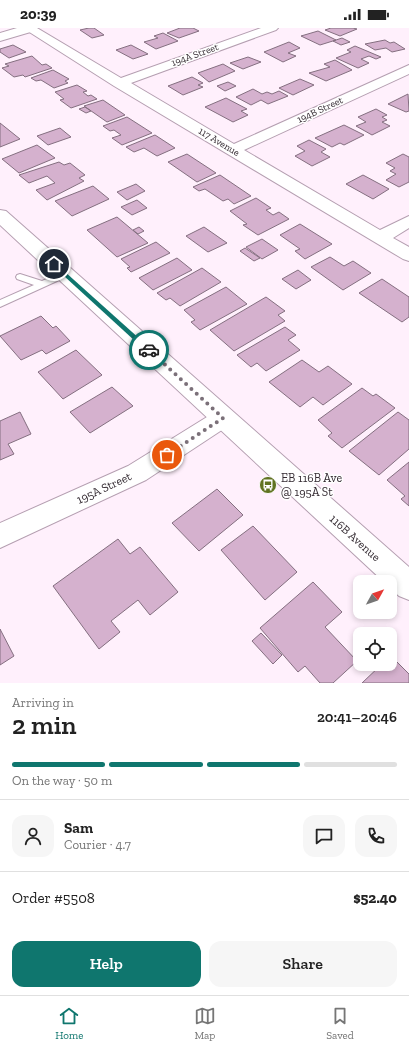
<!DOCTYPE html>
<html lang="en">
<head>
<meta charset="utf-8">
<style>
  :root { --surface:#fff; --page:#f6f6f6; --text:#222; --muted:#767676; --line:#e0e0e0; --accent:#0f766e }
  body { margin:0; font-family:"Zilla Slab",serif; background:var(--page); color:var(--text); height:100vh; display:flex; flex-direction:column; font-size:15px; white-space:nowrap }
  * { box-sizing:border-box; margin:0 }
  p { font-size:13px; color:var(--muted) }
  .icon { flex:none; width:22px; height:22px; fill:none; stroke:currentColor; stroke-width:2; stroke-linecap:round; stroke-linejoin:round }
  .map { position:relative; height:655px; overflow:hidden }
  .sheet { display:flex; flex-direction:column; background:var(--surface); flex:1 }
  .sheet>* { flex:none }
  .needle { width:26px; rotate:50deg }
  .buttons { position:absolute; left:353px; top:547px; display:grid; gap:8px }
  .buttons a { display:grid; place-items:center; width:44px; height:44px; border-radius:8px; background:var(--surface); box-shadow:0 2px 6px #0003; font-size:20px }
  .pin { position:absolute; display:grid; place-items:center; width:34px; height:34px; color:#fff; margin:-17px; border:2px solid #fff; border-radius:50%; box-shadow:0 1px 4px #0007 }
  .courier { position:absolute; display:grid; place-items:center; width:40px; height:40px; margin:-20px; border:3px solid #0f766e; border-radius:50%; background:#fff; color:#222; box-shadow:0 1px 5px #0007 }
  .headline em { font-style:normal; font-weight:600 }
  .headline div { display:flex; flex-direction:column-reverse }
  .headline { display:flex; align-items:center; justify-content:space-between; height:68px; padding:0 12px }
  h1 { font-size:26px; font-weight:600; line-height:30px }
  .bar { display:grid; grid-template-columns:repeat(4,1fr); gap:6px 4px; align-content:center; height:48px; padding:0 12px }
  .bar i { height:5px; border-radius:3px; background:var(--line) }
  .bar .active { background:var(--accent) }
  .bar p { grid-column:span 4 }
  .line { display:flex; align-items:center; gap:10px; padding:0 12px; border-top:1px solid var(--line) }
  .line div { flex:1 }
  .round { display:grid; place-items:center; flex:none; width:42px; height:42px; border-radius:12px; background:var(--page) }
  .action { display:flex; gap:8px; margin-top:auto; padding:8px 12px }
  .action a { flex:1; height:46px; border-radius:12px; background:var(--accent); color:#fff; font-size:16px; font-weight:600; line-height:46px; text-align:center }
  .action a+a { background:var(--page); color:var(--text) }
  .status { display:flex; justify-content:space-between; align-items:center; height:28px; padding:0 20px; background:var(--surface); direction:ltr }
  .status svg { height:11px; fill:currentColor }
  .menu { display:flex; justify-content:space-around; align-items:center; height:56px; border-top:1px solid var(--line); background:var(--surface); font-size:11px; color:var(--muted) }
  .menu a { display:grid; justify-items:center; gap:2px }
  .menu .active { color:var(--accent) }
  .map>svg:first-child { display:block }
  .building { fill:#d5b1ce; stroke:#846f80 }
  .lines { fill:none; stroke-linecap:round; stroke-linejoin:round }
  .lane-casing { stroke:#b59fb1; stroke-width:2 }
  .street-casing { stroke:#b59fb1; stroke-width:2 }
  .secondary-casing { stroke:#b59fb1; stroke-width:2 }
  .lane { fill:#fff; fill-rule:evenodd }
  .street { fill:#fff; fill-rule:evenodd }
  .secondary { fill:#fff; fill-rule:evenodd }
  .route { fill:#0f766e }
  .done { stroke:#7b7079; stroke-width:4; stroke-dasharray:0 7.2 }
  .labels { text-anchor:middle; dominant-baseline:central; stroke-width:3; stroke-linejoin:round; paint-order:stroke }
  .far-street-label { font-size:10px; fill:#342b32; stroke:#fff }
  .poi-label { font-size:12px; fill:#342b32; stroke:#fff; text-anchor:start }
  .street-label { font-size:12px; fill:#342b32; stroke:#fff }
</style>
</head>
<body>
<div class="status"><b>20:39</b><svg viewBox="0 0 49 12"><path d="M0 12V9h3v3zM5 12V6h3v6zM10 12V3h3v9zM15 12V0h3v12zM26 1h20v11H26zM47 4h2v5h-2z"/></svg></div>
<div class="map">
<svg width="409" height="655" viewBox="0 0 409 655">
  <rect width="100%" height="100%" fill="#fff0fc"/>
  <path class="building" d="M89,0h5l10,7 -12,3 -12,-8z
    M180,0h13l6,3 -20,7 -12,-5z
    M331,0h22l4,1 -17,7 -15,-6z
    M318,3l18,9 -16,5 -19,-9z
    M163,5l15,8 -22,8 -12,-7 14,-4 -4,-2z
    M342,10l8,4 -9,3 -8,-4z
    M385,12l5,3 4,-1 11,7 -13,3 -6,-4 -11,2 -10,-6z
    M289,14l11,6 -12,5 8,3 -13,6 -19,-10z
    M13,17l13,7 -17,6 -9,-6v-3z
    M131,17l17,9 -15,5 -17,-9z
    M355,18l26,11 -5,2 -7,-3 -8,3 8,4 -11,5 -22,-10 15,-6 -4,-2z
    M32,28l10,9 4,-1 6,4 -27,9 -2,-2 -9,2 -12,-9 7,-2 -4,-2z
    M248,29l13,5 -18,7 -13,-6z
    M335,32l17,10 -26,11 -17,-8 21,-6 -6,-3z
    M223,36l12,7 -26,11 -11,-9z
    M53,42l16,9 -4,2 3,2 -14,5 -13,-8 -5,1 -5,-3z
    M192,49l11,6 -5,2 5,2 -20,8 -15,-9z
    M300,51l14,6 -21,10 -14,-7z
    M228,54l8,4 -11,5 -8,-5z
    M77,57l10,6 -4,1 5,4 3,-1 6,4 -26,9 -11,-8 4,-1 -9,-7z
    M253,61l9,5 5,-2 5,2 7,-3 9,5 -20,8 -7,-4 -10,5 -15,-8z
    M408,66l1,17 -3,1 -18,-8z
    M226,70l21,11 -6,2 7,4 -15,7 -28,-15z
    M103,72l22,15 -18,7 -23,-16z
    M85,79l6,4 -5,2 -7,-4z
    M376,81l11,6 -5,2 5,3 -5,2 8,4 -18,9 -16,-9 10,-4 -8,-5z
    M127,89l25,16 -30,12 -10,-7 9,-3 -7,-5 -4,1 -7,-5z
    M0,95l20,16 -20,8z
    M344,97l20,10 -20,10 -4,-2 -8,4 -17,-9z
    M60,100l11,9 -23,8 -11,-9z
    M155,107l20,13 -18,8 -13,-8 -10,4 -8,-5z
    M309,112l17,9 -5,3 9,5 -18,9 -17,-10 10,-5 -8,-5z
    M37,117l18,13 -36,15 -17,-14z
    M187,126l29,19 -19,9 -29,-20z
    M403,126l6,3v25l-10,5 -13,-7 10,-6 -6,-3 5,-3 -9,-5z
    M59,134l5,3 6,-2 15,12 -6,3 5,3 -37,19 -11,-10 19,-7 -8,-7 -18,7 -10,-8z
    M220,147l31,21 -17,8 -6,-5 -5,2 -18,-12 -6,2 -6,-4z
    M363,147l26,14 -16,10 -27,-15z
    M136,156l9,7 -18,9 -10,-8z
    M93,158l16,13 -37,17 -17,-15z
    M256,170l15,10 -5,2 7,5 6,-3 10,7 -31,16 -15,-10 4,-1 -17,-13z
    M137,172l10,8 -15,7 -11,-8z
    M117,189l31,26 -31,14 -30,-27z
    M300,196l32,20 -27,15 -10,-8 5,-2 -20,-14z
    M139,199l5,4 -6,3 -5,-4z
    M204,199l23,16 -19,9 -22,-16z
    M262,211l16,11 -16,9 -16,-12z
    M156,214l14,11 -39,19 -4,-4 3,-1 -9,-8z
    M245,220l15,10 -6,3 -14,-10z
    M330,229l14,9 9,-5 18,12 -28,17 -32,-23z
    M177,230l15,12 -39,20 -14,-12z
    M202,240l19,14 -41,24 -10,-8 -4,2 -9,-7z
    M298,242l13,10 -15,9 -14,-10z
    M382,251l27,18v20l-7,5 -43,-29z
    M226,259l21,17 -47,26 -9,-8 4,-2 -11,-10z
    M266,269l19,14 -7,4 7,6 -51,30 -24,-21z
    M41,288l12,12 3,-2 14,15 -24,13 -4,-4 -21,10 -21,-24z
    M285,299l11,8 -8,5 12,10 -34,21 -9,-8 -6,4 -14,-12z
    M76,322l26,25 -39,24 -25,-27z
    M302,332l17,12 9,-6 24,18 -29,21 -10,-8 -13,10 -31,-25z
    M112,359l21,19 -43,27 -20,-21z
    M362,360l11,8 3,-2 19,14 -53,40 -14,-12 4,-3 -14,-13z
    M20,384l11,22 -23,10 6,10 -14,6v-39z
    M398,384l11,8v29l-30,26 -30,-24z
    M409,434v44l-8,-7 4,-3 -18,-16z
    M217,461l26,26 -44,36 -27,-28z
    M253,498l44,46 -32,28 -44,-50z
    M118,511l12,15 10,-7 38,45 -28,23 -12,-15 -27,21 9,11 -21,17 -46,-63z
    M313,554l29,30 -17,15 32,34 -24,22h-13l-15,-17 -7,6 -38,-44z
    M0,601l14,27 -14,9z
    M261,605l21,22 -9,9 -21,-23z
    M390,627l19,19v9h-47l20,-19h8z"/>
  <g class="lines">
    <g class="lane-casing">
      <path id="lane" d="M65,243l4,3 -1,2 -68,31v-7l34,-15 -17,-6 -1,-2 1,-2 3,-1 22,7z"/>
    </g>
    <g class="street-casing">
      <path id="street" d="M23,0h14l84,50 140,-50h17l-2,2 -145,53 103,61 175,-79v9l-165,76 136,80 29,-14v12l-16,10 16,9v14l-6,-2 -289,-173z
        M223,381l8,3 3,6 -3,6 -85,56 -146,68v-25l128,-57 87,-54z"/>
    </g>
    <g class="secondary-casing">
      <path id="secondary" d="M17,0h19l-2,3 -34,10v-8z
        M0,182l6,1 403,356v33l-10,-4 -9,-8v-6h-6l-384,-357z"/>
    </g>
    <use href="#lane" class="lane"/>
    <use href="#street" class="street"/>
    <use href="#secondary" class="secondary"/>
  </g>
  <path class="route" d="M54,234l97,87v3h-4l-95,-87 -1,-1z"/>
  <g class="lines">
    <path class="done" d="M149,322l74,68 -56,37"/>
  </g>
  <defs>
    <g id="bus-disc" transform="scale(0.9)"><circle r="9.5" fill="#607321" stroke="#fff"/><path d="M-5-6H5V4H4V6H2V4H-2V6H-4V4H-5ZM-3.5-4V0h7V-4ZM-3.5 1.2v1.5H-2V1.2ZM2 1.2v1.5H3.5V1.2Z" fill="#fff"/></g>
  </defs>
  <g fill-rule="evenodd">
    <use href="#bus-disc" x="268" y="457"/>
  </g>
  <g class="labels">
    <g class="far-street-label">
      <text transform="translate(195 27) rotate(-20)">194A Street</text>
      <text transform="translate(320 82) rotate(-25)">194B Street</text>
      <text transform="translate(219 114) rotate(31)">117 Avenue</text>
    </g>
    <g class="poi-label">
      <text x="281" y="450">EB 116B Ave<tspan x="281" dy="14">@ 195A St</tspan></text>
    </g>
    <g class="street-label">
      <text transform="translate(104 460) rotate(-25)">195A Street</text>
      <text transform="translate(355 510) rotate(42)">116B Avenue</text>
    </g>
  </g>
</svg>
<div class="buttons">
<a><svg class="needle" viewBox="-14 -14 28 28"><path d="M0-13l5 13h-10z" fill="#e53935"/><path d="M0 13l5-13h-10z" fill="#767676"/></svg></a>
<a><svg class="icon" aria-label="locate" viewBox="0 0 24 24"><circle cx="12" cy="12" r="6"/><path d="M12 2v4M12 18v4M2 12h4M18 12h4"/></svg></a>
</div>
<div class="pin" style="left:167px;top:427px;background:#ea580c"><svg class="icon" aria-label="bag" viewBox="0 0 24 24"><path d="M5 8h14l-1 12H6zM9 8a3 3 0 0 1 6 0"/></svg></div>
<div class="pin" style="left:54px;top:236px;background:#1f2937"><svg class="icon" aria-label="home" viewBox="0 0 24 24"><path d="M3 11l9-7 9 7M6 9v11h12V9"/></svg></div>
<div class="courier" style="left:149px;top:322px"><svg class="icon" aria-label="car" viewBox="0 0 24 24"><path d="M5 17H2v-5l4-1 3-4h7l3 4 3 1v5h-3M9 17h6M6 11h13"/><circle cx="7" cy="17" r="2"/><circle cx="17" cy="17" r="2"/></svg></div>
</div>
<section class="sheet">
<div class="headline"><div><h1>2 min</h1><p>Arriving in</p></div><em>20:41–20:46</em></div>
<div class="bar"><i class="active"></i><i class="active"></i><i class="active"></i><i></i><p>On the way · 50 m</p></div>
<div class="line" style="height:72px"><a class="round"><svg class="icon" aria-label="person" viewBox="0 0 24 24"><circle cx="12" cy="8" r="4"/><path d="M4 21q1-7 8-7t8 7"/></svg></a><div><b>Sam</b><p>Courier · 4.7</p></div><a class="round"><svg class="icon" aria-label="chat" viewBox="0 0 24 24"><path d="M4 5h16v11H9l-5 4z"/></svg></a><a class="round"><svg class="icon" aria-label="phone" viewBox="0 0 24 24"><path d="M5 4h4l2 5-3 2q2 4 5 5l2-3 5 2v4C11 20 4 13 5 4z"/></svg></a></div>
<div class="line" style="height:52px"><div>Order #5508</div><b>$52.40</b></div>
<div class="action"><a>Help</a><a>Share</a></div>
</section>
<nav class="menu">
<a class="active"><svg class="icon" aria-label="home" viewBox="0 0 24 24"><path d="M3 11l9-7 9 7M6 9v11h12V9"/></svg>Home</a>
<a><svg class="icon" aria-label="map" viewBox="0 0 24 24"><path d="M3 6l6-2 6 2 6-2v14l-6 2-6-2-6 2zM9 4v14M15 6v14"/></svg>Map</a>
<a><svg class="icon" aria-label="saved" viewBox="0 0 24 24"><path d="M7 4h10v16l-5-4-5 4z"/></svg>Saved</a>
</nav>
</body>
</html>
